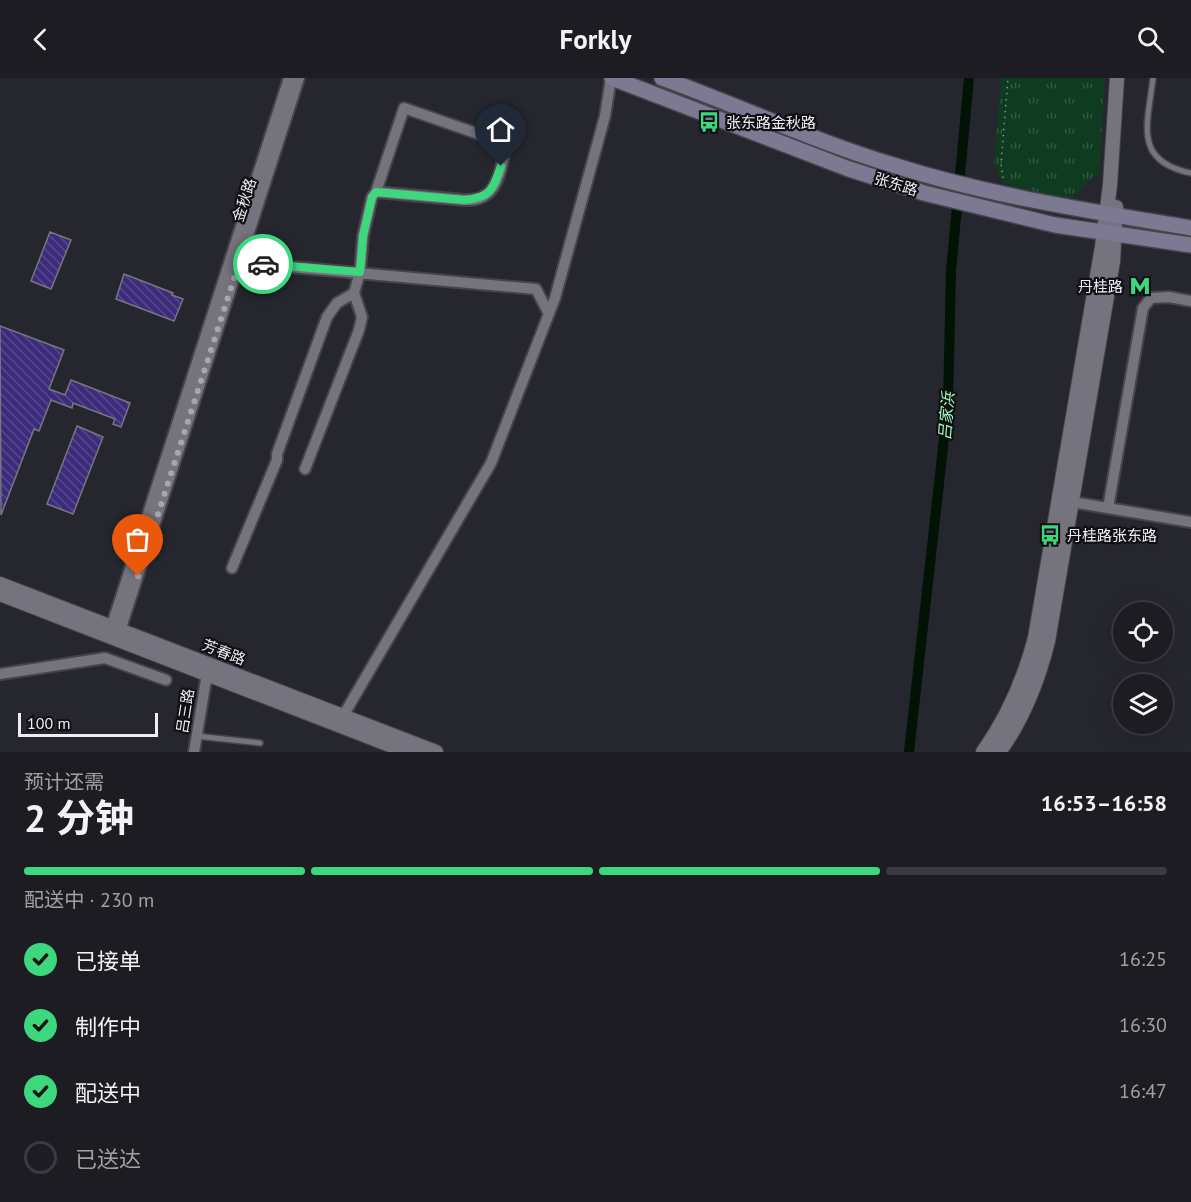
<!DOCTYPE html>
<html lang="zh">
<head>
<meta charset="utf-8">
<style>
  :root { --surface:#1c1c22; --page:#29292f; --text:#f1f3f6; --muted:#a0a1a5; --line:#3a3a40; --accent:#3dd77e }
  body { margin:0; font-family:"PT Sans","Noto Sans SC",sans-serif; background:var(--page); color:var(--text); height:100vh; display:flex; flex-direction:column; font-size:22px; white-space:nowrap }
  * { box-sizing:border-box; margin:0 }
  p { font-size:20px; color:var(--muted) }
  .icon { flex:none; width:33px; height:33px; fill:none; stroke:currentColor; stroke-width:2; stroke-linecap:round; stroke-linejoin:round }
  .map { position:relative; height:674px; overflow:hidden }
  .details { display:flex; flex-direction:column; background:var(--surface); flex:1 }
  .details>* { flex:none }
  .fabs { position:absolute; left:1113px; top:524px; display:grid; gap:12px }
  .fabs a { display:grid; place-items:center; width:60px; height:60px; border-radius:50%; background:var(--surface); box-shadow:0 6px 24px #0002,0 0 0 2px var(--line); font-size:30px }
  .scale { position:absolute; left:18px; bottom:15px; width:140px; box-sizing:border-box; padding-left:6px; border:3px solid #eeedf3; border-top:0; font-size:16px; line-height:21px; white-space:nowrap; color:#eeedf3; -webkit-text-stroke:4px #100f13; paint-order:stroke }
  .pin { position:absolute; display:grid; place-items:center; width:51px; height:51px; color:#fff; margin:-62px -26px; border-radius:50% 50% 50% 0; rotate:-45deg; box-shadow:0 0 6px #0007 }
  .pin .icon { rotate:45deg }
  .courier { position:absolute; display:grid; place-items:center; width:60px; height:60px; margin:-30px; border:4px solid #3dd77e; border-radius:50%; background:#fff; color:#222; box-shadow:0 2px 8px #0007 }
  .overview em { font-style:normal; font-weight:700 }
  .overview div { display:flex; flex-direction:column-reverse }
  .overview { display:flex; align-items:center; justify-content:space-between; height:102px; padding:0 24px }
  h1 { font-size:39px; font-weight:700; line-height:45px }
  .bar { display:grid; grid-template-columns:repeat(4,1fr); gap:9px 6px; align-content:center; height:72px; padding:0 24px }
  .bar i { height:8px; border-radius:4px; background:var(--line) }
  .bar .current { background:var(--accent) }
  .bar p { grid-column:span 4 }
  ol { padding:0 24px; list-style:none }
  li { display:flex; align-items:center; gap:18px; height:66px }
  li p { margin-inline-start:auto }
  li .icon { padding:6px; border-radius:50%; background:var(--accent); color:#111; stroke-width:4 }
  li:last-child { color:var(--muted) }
  li i { width:33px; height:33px; border:3px solid var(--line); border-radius:50% }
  header { display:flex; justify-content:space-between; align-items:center; height:78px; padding:0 24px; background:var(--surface); font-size:27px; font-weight:700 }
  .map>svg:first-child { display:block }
  .grass { fill:url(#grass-tufts) }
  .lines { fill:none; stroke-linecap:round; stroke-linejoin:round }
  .canal { stroke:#001304; stroke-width:10 }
  .building { fill:url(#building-back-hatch); stroke:#777780; stroke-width:1.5 }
  .service-casing { stroke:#45444b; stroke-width:8 }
  .minor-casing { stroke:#45444b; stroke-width:14 }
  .tertiary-casing { stroke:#45444b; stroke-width:16 }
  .secondary-casing { stroke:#45444b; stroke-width:18 }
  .path { stroke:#8f8f96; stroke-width:1.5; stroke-dasharray:1.5 4.5; stroke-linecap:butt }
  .service { stroke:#75747e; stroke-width:5 }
  .minor { stroke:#75747e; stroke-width:10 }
  .tertiary { stroke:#75747e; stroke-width:14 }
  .secondary { stroke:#7c7993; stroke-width:15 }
  .done { stroke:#a8a7ae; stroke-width:6; stroke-dasharray:0 10.8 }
  .route { stroke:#3dd77e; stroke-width:8 }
  .labels { text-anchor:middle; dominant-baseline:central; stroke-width:4.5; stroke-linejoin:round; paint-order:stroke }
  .poi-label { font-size:15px; fill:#eeedf3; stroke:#100f13; text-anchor:start }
  .street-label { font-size:15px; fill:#eeedf3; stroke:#100f13 }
  .water-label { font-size:16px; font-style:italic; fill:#9ffcbb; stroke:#100f13 }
</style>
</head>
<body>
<header><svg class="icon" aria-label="back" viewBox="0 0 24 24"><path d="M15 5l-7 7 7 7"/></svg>Forkly<svg class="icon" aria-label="search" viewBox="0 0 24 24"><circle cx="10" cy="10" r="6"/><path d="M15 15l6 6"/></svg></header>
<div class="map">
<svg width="1191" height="674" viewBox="0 0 1191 674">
  <defs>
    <pattern id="grass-tufts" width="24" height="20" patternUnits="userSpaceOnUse" patternTransform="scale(1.5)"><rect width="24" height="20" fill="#0f3b20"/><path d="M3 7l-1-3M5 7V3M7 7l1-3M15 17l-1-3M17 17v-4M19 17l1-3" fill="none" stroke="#325841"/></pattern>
    <pattern id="building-back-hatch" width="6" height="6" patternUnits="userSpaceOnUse" patternTransform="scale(1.5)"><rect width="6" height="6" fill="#3c2a7a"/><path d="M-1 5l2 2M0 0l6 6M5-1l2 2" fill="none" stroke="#58498d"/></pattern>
  </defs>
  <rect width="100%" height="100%" fill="#26262e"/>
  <path class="grass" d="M1001,0h104l-6,97 -7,3 -21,22 -69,-17 -8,-20z"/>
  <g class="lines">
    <path class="canal" d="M909,674l39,-349 3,-132 18,-193"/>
  </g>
  <path class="building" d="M50,154l21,8 -20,49 -20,-8z
    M124,196l49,19 -1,2 11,4 -9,22 -58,-22z
    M0,248l64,24 -15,39 16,6 6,-15 59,23 -9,24 -8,-3 2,-5 -42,-16 -1,5 -21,-8 -12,31 -5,-2 -33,86z
    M77,348l26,11 -30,77 -26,-10z"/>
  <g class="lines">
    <g class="service-casing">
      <path id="service" d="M1153,0c-5,45 -21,83 38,95
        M196,658l64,7"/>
    </g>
    <g class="minor-casing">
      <path id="minor" d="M240,182l7,3 289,26 13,25
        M305,391l54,-139 3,-13 -8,-24 6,-21 3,-36 9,-39 4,-5 88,8c7,0 14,0 20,-4 15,-8 19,-34 21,-50l-2,-3 -10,-4 -89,-31 -28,84
        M1072,424l119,20
        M1108,430l35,-200 8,-10 18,-1 22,4
        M232,490l45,-108v-6l50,-137 10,-14 17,-10
        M109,556l180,-556
        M118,559l181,-559
        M0,596l105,-16 61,22
        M343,638l148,-253 64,-165 50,-182 6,-38
        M194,674l13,-78"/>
    </g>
    <g class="tertiary-casing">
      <path id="tertiary" d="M0,506l436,168
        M0,516l408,158
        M983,674c25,-35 41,-72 52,-114l67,-391 8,-62 7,-107
        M999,674c25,-34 39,-71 49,-111l65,-380 3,-54"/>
    </g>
    <g class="secondary-casing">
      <path id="secondary" d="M612,0l237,91 75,24 131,32 136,20
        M662,0c77,28 152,63 231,87 97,31 197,46 298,63"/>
    </g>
    <path class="path" d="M1003,100l-2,-14 7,-86"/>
    <use href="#service" class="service"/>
    <use href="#minor" class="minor"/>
    <use href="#tertiary" class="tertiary"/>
    <use href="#secondary" class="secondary"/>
  </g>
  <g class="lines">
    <path class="done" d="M138,498l102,-316 8,3 15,1"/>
    <path class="route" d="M263,186l97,8 3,-36 9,-39 4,-5 88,8c26,-2 29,-10 37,-34"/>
  </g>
  <defs>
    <g id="bus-bare" transform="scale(1.62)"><path d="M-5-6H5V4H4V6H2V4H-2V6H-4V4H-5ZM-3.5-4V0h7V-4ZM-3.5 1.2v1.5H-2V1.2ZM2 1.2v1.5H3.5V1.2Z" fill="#3dd77e" stroke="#100f13" stroke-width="2.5" paint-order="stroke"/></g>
    <g id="metro-bare" transform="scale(1.62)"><path d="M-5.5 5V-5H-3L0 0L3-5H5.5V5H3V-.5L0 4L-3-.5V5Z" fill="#3dd77e" stroke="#100f13" stroke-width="2.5" paint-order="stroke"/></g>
  </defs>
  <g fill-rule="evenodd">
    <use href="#bus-bare" x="709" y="44"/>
    <use href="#metro-bare" x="1140" y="208"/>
    <use href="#bus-bare" x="1050" y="457"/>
  </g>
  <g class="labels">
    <g class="poi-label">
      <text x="726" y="44">张东路金秋路</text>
      <text x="1123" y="208" text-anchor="end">丹桂路</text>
      <text x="1067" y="457">丹桂路张东路</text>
    </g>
    <g class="street-label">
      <text transform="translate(896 106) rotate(17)">张东路</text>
      <text transform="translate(244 122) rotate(-72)">金秋路</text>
      <text transform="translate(224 574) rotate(21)">芳春路</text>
      <text transform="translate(185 633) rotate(-81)">吕三路</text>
    </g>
    <g class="water-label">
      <text transform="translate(946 338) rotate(-85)">吕家浜</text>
    </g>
  </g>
</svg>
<div class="fabs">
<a><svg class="icon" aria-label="locate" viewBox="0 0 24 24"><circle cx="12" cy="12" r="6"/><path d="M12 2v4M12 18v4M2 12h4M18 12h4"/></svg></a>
<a><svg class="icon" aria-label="layers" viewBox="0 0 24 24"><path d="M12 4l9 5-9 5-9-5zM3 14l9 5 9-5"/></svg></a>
</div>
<div class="scale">100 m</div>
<div class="pin" style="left:138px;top:498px;background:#ea580c"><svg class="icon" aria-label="bag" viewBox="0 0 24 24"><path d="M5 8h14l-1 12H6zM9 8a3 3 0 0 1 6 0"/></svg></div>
<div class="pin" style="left:501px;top:88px;background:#1f2937"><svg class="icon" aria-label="home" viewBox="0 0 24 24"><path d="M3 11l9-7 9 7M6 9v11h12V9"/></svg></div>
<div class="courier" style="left:263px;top:186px"><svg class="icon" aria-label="car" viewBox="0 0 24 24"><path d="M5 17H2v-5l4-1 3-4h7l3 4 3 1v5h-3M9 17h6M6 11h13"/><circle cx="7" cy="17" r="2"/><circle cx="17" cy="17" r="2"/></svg></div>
</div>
<section class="details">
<div class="overview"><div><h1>2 分钟</h1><p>预计还需</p></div><em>16:53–16:58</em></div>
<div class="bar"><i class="current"></i><i class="current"></i><i class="current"></i><i></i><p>配送中 · 230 m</p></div>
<ol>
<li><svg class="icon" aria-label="check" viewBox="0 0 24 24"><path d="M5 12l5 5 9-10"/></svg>已接单<p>16:25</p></li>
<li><svg class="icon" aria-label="check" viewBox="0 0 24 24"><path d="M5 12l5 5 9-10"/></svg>制作中<p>16:30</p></li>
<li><svg class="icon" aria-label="check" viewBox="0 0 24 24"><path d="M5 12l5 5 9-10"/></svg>配送中<p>16:47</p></li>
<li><i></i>已送达</li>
</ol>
</section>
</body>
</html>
